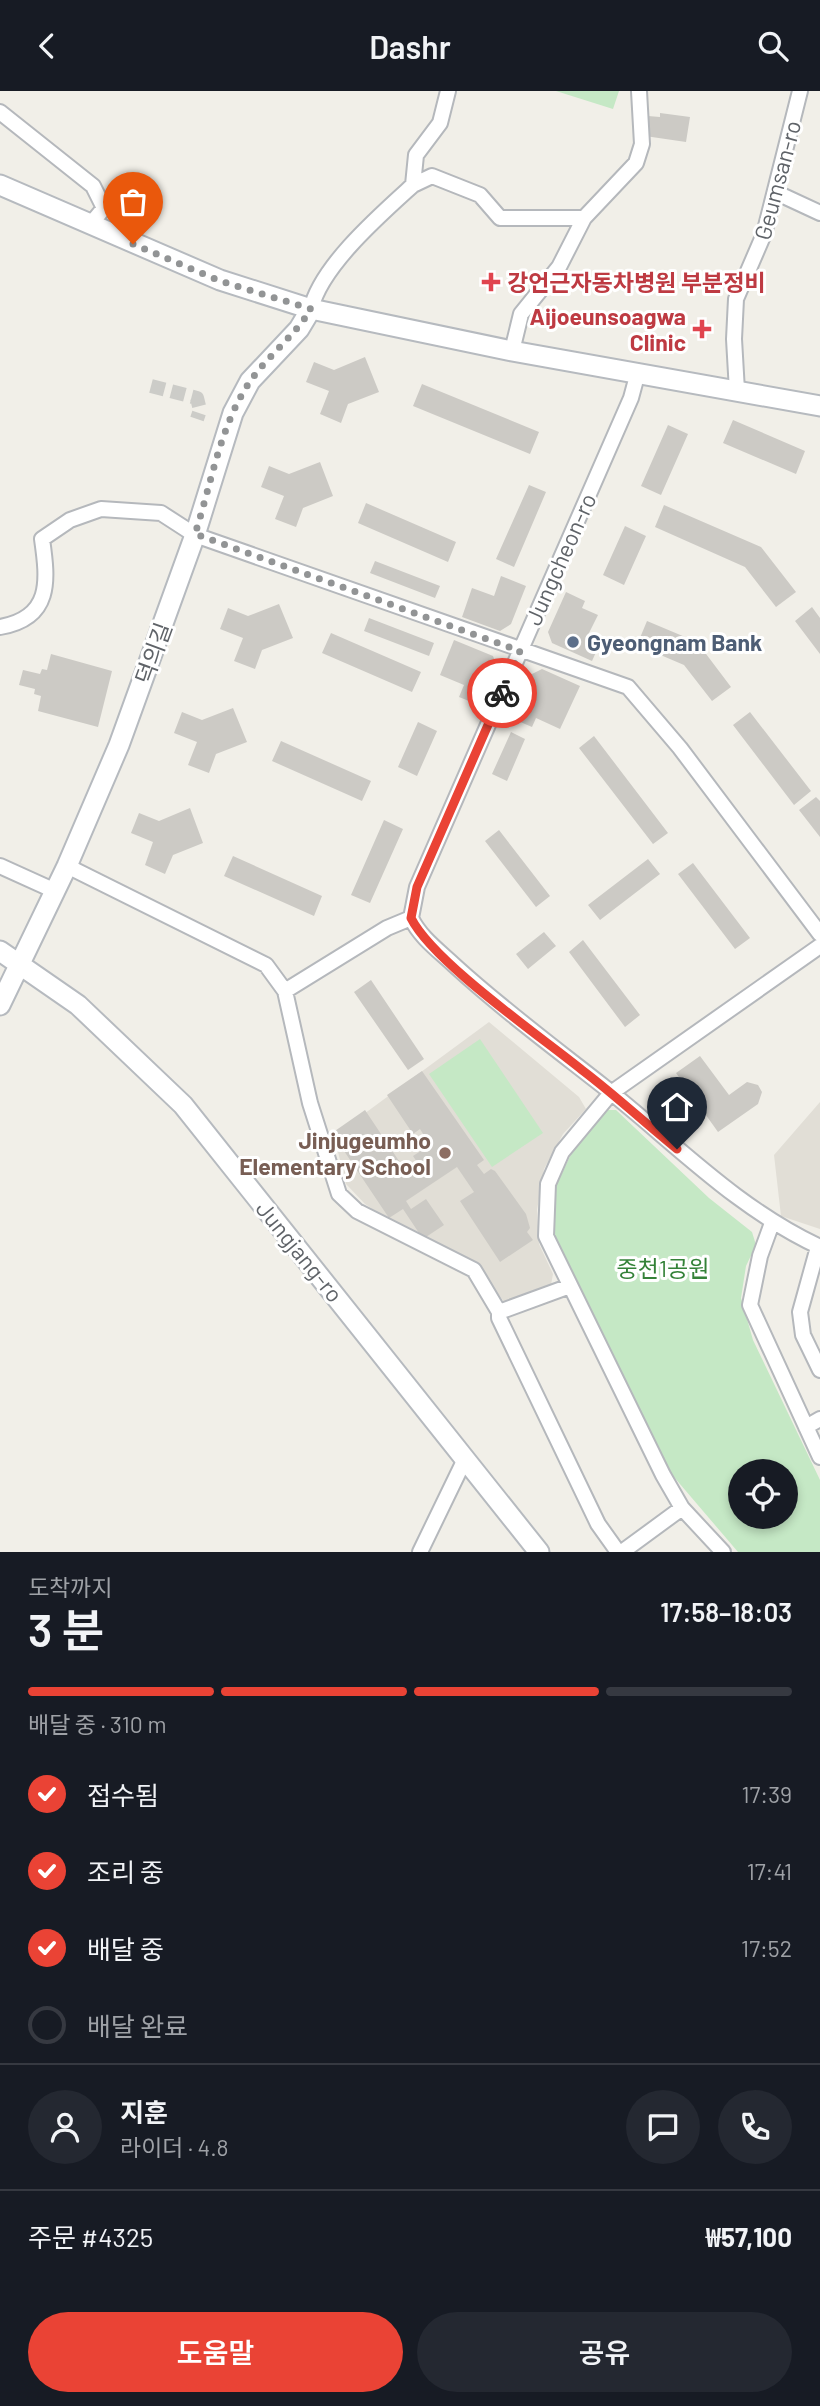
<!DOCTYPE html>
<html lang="ko">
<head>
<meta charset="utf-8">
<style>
  :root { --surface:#171b24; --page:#242831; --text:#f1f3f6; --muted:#9ea1a6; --line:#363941; --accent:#ea4335 }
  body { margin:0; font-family:Barlow,"Noto Sans KR",sans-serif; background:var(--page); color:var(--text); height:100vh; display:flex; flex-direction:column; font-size:26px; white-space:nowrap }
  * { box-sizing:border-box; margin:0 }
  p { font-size:23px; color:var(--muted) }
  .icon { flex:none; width:38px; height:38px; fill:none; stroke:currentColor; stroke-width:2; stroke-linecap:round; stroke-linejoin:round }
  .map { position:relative; height:1461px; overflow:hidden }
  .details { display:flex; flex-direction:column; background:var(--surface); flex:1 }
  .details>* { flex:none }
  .buttons { position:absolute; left:728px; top:1368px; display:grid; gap:14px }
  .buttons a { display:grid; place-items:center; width:70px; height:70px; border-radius:50%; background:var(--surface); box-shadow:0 4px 10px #0003; font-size:35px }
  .pin { position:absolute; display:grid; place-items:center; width:60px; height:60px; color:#fff; margin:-72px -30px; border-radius:50% 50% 50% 0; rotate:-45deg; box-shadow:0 0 7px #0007 }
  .pin .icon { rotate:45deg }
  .courier { position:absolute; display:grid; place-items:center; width:70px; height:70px; margin:-35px; border:5px solid #ea4335; border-radius:50%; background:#fff; color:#222; box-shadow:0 2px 9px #0007 }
  .overview em { font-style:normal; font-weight:600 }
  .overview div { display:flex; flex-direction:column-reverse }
  .overview { display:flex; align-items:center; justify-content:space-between; height:119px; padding:0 28px }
  h1 { font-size:46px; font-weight:600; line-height:52px }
  .bar { display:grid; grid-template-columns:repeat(4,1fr); gap:10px 7px; align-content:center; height:84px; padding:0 28px }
  .bar i { height:9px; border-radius:5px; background:var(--line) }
  .bar .current { background:var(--accent) }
  .bar p { grid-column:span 4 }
  .line { display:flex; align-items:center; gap:18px; padding:0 28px; border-top:2px solid var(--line) }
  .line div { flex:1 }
  .round { display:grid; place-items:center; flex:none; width:74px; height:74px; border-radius:37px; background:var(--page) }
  ol { padding:0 28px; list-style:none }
  li { display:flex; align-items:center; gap:21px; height:77px }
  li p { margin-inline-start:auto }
  li .icon { padding:7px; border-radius:50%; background:var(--accent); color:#fff; stroke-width:4 }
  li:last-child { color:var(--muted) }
  li i { width:38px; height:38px; border:4px solid var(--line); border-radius:50% }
  .button { display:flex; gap:14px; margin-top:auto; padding:14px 28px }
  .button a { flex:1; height:80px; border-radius:42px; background:var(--accent); color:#fff; font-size:28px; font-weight:600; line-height:80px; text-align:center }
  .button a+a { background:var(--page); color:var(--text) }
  header { display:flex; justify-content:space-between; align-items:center; height:91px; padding:0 28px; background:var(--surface); font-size:32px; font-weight:600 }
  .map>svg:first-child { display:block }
  .education { fill:#e1ded6 }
  .green { fill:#c5e8c5; fill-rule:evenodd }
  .building { fill:#cccac5 }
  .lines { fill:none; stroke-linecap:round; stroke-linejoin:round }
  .street-tunnel { stroke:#ccccc8; stroke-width:14; stroke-dasharray:14 7; stroke-linecap:butt }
  .street-casing { stroke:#b5b8bc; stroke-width:18 }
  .secondary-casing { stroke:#b6babf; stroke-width:23 }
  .street { stroke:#fff; stroke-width:14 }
  .secondary { stroke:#fff; stroke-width:19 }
  .done { stroke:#929495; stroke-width:7; stroke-dasharray:0 12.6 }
  .route { stroke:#ea4335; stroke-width:9 }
  .health-dot { fill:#e0444e; stroke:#fff; stroke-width:2.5 }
  .service-dot { fill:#5c6f8a; stroke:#fff; stroke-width:2.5 }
  .education-dot { fill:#8d6e63; stroke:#fff; stroke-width:2.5 }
  .labels { text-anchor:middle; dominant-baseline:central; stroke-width:6; stroke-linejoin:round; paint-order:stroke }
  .street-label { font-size:23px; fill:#5f6368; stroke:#fff }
  .health-label { font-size:23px; font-weight:bold; fill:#be3a42; stroke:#fff; text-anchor:start }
  .service-label { font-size:23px; font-weight:bold; fill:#4e5e75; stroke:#fff; text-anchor:start }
  .education-label { font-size:23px; font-weight:bold; fill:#785e54; stroke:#fff; text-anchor:end }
  .park-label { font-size:23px; fill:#348238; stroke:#fff }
</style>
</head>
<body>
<header><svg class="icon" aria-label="back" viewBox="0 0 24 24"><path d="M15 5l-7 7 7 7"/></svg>Dashr<svg class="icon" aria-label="search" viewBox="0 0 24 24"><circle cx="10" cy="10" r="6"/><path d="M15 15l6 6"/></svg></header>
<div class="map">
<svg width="820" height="1461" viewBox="0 0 820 1461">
  <rect width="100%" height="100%" fill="#f1efe8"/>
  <path class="education" d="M489,931l90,75 7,12 -23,25 -19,35 -7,41 2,34 14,30 -2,11 -46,18 -28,-37 -79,-40 -33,-22 -19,-20 -12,-48z
    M820,1011v127l-39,-13 -7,-61z"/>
  <path class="green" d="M556,0h63l-6,18z
    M480,948l63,94 -51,34 -63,-93z
    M604,1019h12l93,88 43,34 4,13 -10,21 -5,32 12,42 67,140v72h-82l-70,-82 -116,-241 2,-39 20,-42zM740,1381h46v45h-46z"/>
  <path class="building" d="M660,22l30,4 -4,25 -41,-6 3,-20 12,1z
    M365,266l14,35 -31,12 -7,19 -21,-9 9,-23 -23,-9 8,-20 20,8z
    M422,293l117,48 -9,22 -117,-48z
    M733,329l72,31 -9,23 -73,-31z
    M668,334l20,9 -27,61 -20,-9z
    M320,371l13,34 -30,12 -7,19 -21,-8 9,-23 -23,-9 8,-21 20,8z
    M529,394l17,7 -32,75 -18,-8z
    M366,412l90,39 -8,20 -90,-39z
    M664,414l97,42 35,45 -20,15 -31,-40 -90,-40z
    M625,435l21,10 -22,49 -21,-10z
    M375,470l65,25 -5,12 -65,-25z
    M501,485l25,10 -15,38 -11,7 -38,-14 10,-29 22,8z
    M566,501l19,9 -3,7 16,7 -10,20 13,6 -9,20 -40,-18 -4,-11z
    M279,513l14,34 -31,12 -7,19 -21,-8 9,-23 -23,-9 8,-21 20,8z
    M812,516l8,11v36l-25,-33z
    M369,527l65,25 -5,13 -65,-25z
    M647,530l50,21 34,45 -19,14 -28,-36 -47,-20z
    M331,542l90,39 -9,20 -90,-39z
    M454,549l39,16 3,8 -17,41 -20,-8 5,-12 -24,-10z
    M51,563l61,17 -14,56 -60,-16 3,-15 -7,-2 1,-5 -16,-4 4,-15 17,4 2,-5 5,1z
    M542,578l38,17 -20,43 -24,-11 -4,9 -21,-9 19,-43z
    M233,617l14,34 -31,12 -7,19 -21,-8 9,-23 -23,-9 8,-21 20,8z
    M750,621l61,79 -17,14 -61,-80z
    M418,631l19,9 -20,45 -19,-9z
    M511,641l14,7 -18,42 -15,-7z
    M594,645l74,97 -15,11 -74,-96z
    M281,650l90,40 -9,20 -90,-40z
    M816,706l4,4v36l-21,-27z
    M190,717l13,35 -30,12 -8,19 -20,-9 8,-23 -22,-9 8,-20 20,8z
    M384,729l19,9 -33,74 -19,-8z
    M499,739l51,66 -14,11 -51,-66z
    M233,765l89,40 -8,20 -90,-40z
    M648,768l12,15 -60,46 -12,-15z
    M693,772l57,75 -15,11 -57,-75z
    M544,841l12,14 -28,23 -12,-15z
    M583,849l57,75 -15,12 -56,-75z
    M371,889l53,79 -16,11 -54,-78z
    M700,965l29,39 18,-13 11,3 4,7 -4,12 -40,28 -42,-59z
    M422,980l62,89 -7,5 7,9 7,-5 4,2 31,43 4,14 -3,4 6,8 -33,22 -40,-61 14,-9 -17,-25 -51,34 5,8 15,-10 18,26 -21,14 -20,-30 -14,9 -57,-85 33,-23 40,60 12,-8 -4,-6 17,-11 -10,-16 -7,5 -26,-39z"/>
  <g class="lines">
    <path class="street-tunnel" d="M151,295l46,12 3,12 -3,9"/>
    <g class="street-casing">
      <path id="street" d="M0,21l93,74 11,22 -14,17
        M413,94l19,-9 48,19 20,23h84
        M777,102l43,20
        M311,218c10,-43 69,-94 102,-124l3,-30 24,-32 8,-32
        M512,260l9,-37 38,-47 25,-49 52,-55 6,-19 -3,-53
        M638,281l-7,26 -214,489 -6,31c9,19 27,32 43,47 47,43 98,81 149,121 71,56 133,122 217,161
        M737,300l-3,-52 2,-40 28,-65 36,-143
        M0,536c52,-9 48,-46 42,-88l28,-19 31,-11 60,4 34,22 433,152 52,61 140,186
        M0,775l53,24
        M67,775l199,99 19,26 102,-63 24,-10
        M285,900l25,112 29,91 18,17 117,59 25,42v6l99,206 20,28
        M772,1132l-12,33 -10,49 70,152
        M818,1156l-18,65 3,23 17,35
        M499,1221l71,-26
        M806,1336l14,-8
        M420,1461l45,-93
        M622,1461l60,-44
        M723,1461l-41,-44 -19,-33 -117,-239 2,-52 14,-32 49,-59 209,-147"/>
    </g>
    <g class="secondary-casing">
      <path id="secondary" d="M0,94l220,95 91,29 201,42 308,55
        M0,860l78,54 105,100 356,447
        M0,914l67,-139 52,-121 76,-210 38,-122 17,-32 49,-52 12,-20"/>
    </g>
    <use href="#street" class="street"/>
    <use href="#secondary" class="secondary"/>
  </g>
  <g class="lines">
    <path class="done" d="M133,153l87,37 91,28c-17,28 -44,47 -62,74 -29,43 -38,102 -54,151l325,117 -18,42"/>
    <path class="route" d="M502,602l-85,194 -6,31c22,44 129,118 171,152 33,25 63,53 95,79"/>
  </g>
  <g class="health-dot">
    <path d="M487.5 180.5h7v7h7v7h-7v7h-7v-7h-7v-7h7z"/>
    <path d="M698.5 227.5h7v7h7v7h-7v7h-7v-7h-7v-7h7z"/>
  </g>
  <circle class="service-dot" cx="573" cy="551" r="7"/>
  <circle class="education-dot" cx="445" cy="1062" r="7"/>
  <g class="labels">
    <g class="street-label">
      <text transform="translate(777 89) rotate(-75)">Geumsan-ro</text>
      <text transform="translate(560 468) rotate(-66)">Jungcheon-ro</text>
      <text transform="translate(153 562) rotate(-70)">덕의길</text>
      <text transform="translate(300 1160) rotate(51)">Jungjang-ro</text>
    </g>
    <g class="health-label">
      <text x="507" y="191">강언근자동차병원 부분정비</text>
      <text x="686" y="225" text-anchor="end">Aijoeunsoagwa<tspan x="686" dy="26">Clinic</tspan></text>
    </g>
    <g class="service-label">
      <text x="587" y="551">Gyeongnam Bank</text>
    </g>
    <g class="education-label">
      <text x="431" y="1049">Jinjugeumho<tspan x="431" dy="26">Elementary School</tspan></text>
    </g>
    <g class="park-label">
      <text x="663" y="1177">중천1공원</text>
    </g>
  </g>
</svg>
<div class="buttons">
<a><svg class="icon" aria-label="locate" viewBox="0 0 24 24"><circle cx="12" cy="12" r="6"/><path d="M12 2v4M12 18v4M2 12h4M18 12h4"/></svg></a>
</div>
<div class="pin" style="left:133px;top:153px;background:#ea580c"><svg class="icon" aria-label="bag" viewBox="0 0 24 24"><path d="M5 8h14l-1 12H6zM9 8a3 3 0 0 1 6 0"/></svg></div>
<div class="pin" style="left:677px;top:1058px;background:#1f2937"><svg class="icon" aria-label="home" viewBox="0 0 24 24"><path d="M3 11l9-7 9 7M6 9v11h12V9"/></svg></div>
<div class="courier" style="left:502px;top:602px"><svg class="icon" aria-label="bike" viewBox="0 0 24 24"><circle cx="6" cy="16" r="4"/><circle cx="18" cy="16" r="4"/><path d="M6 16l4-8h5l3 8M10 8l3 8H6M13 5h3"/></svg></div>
</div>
<section class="details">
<div class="overview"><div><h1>3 분</h1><p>도착까지</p></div><em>17:58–18:03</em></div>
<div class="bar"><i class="current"></i><i class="current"></i><i class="current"></i><i></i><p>배달 중 · 310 m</p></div>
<ol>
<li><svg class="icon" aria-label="check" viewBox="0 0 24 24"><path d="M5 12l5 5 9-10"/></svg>접수됨<p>17:39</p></li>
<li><svg class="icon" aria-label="check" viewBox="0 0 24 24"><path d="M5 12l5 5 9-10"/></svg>조리 중<p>17:41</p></li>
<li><svg class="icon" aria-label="check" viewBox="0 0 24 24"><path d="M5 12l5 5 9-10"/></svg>배달 중<p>17:52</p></li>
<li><i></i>배달 완료</li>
</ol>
<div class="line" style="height:126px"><a class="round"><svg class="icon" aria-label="person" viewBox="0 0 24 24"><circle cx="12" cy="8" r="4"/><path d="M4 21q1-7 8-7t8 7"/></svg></a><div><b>지훈</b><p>라이더 · 4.8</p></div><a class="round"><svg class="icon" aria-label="chat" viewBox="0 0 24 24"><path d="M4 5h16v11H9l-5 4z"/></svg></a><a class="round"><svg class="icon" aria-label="phone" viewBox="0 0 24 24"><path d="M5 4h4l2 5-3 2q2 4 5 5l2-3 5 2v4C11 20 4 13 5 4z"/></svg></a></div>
<div class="line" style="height:91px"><div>주문 #4325</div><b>₩57,100</b></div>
<div class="button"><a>도움말</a><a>공유</a></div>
</section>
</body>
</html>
